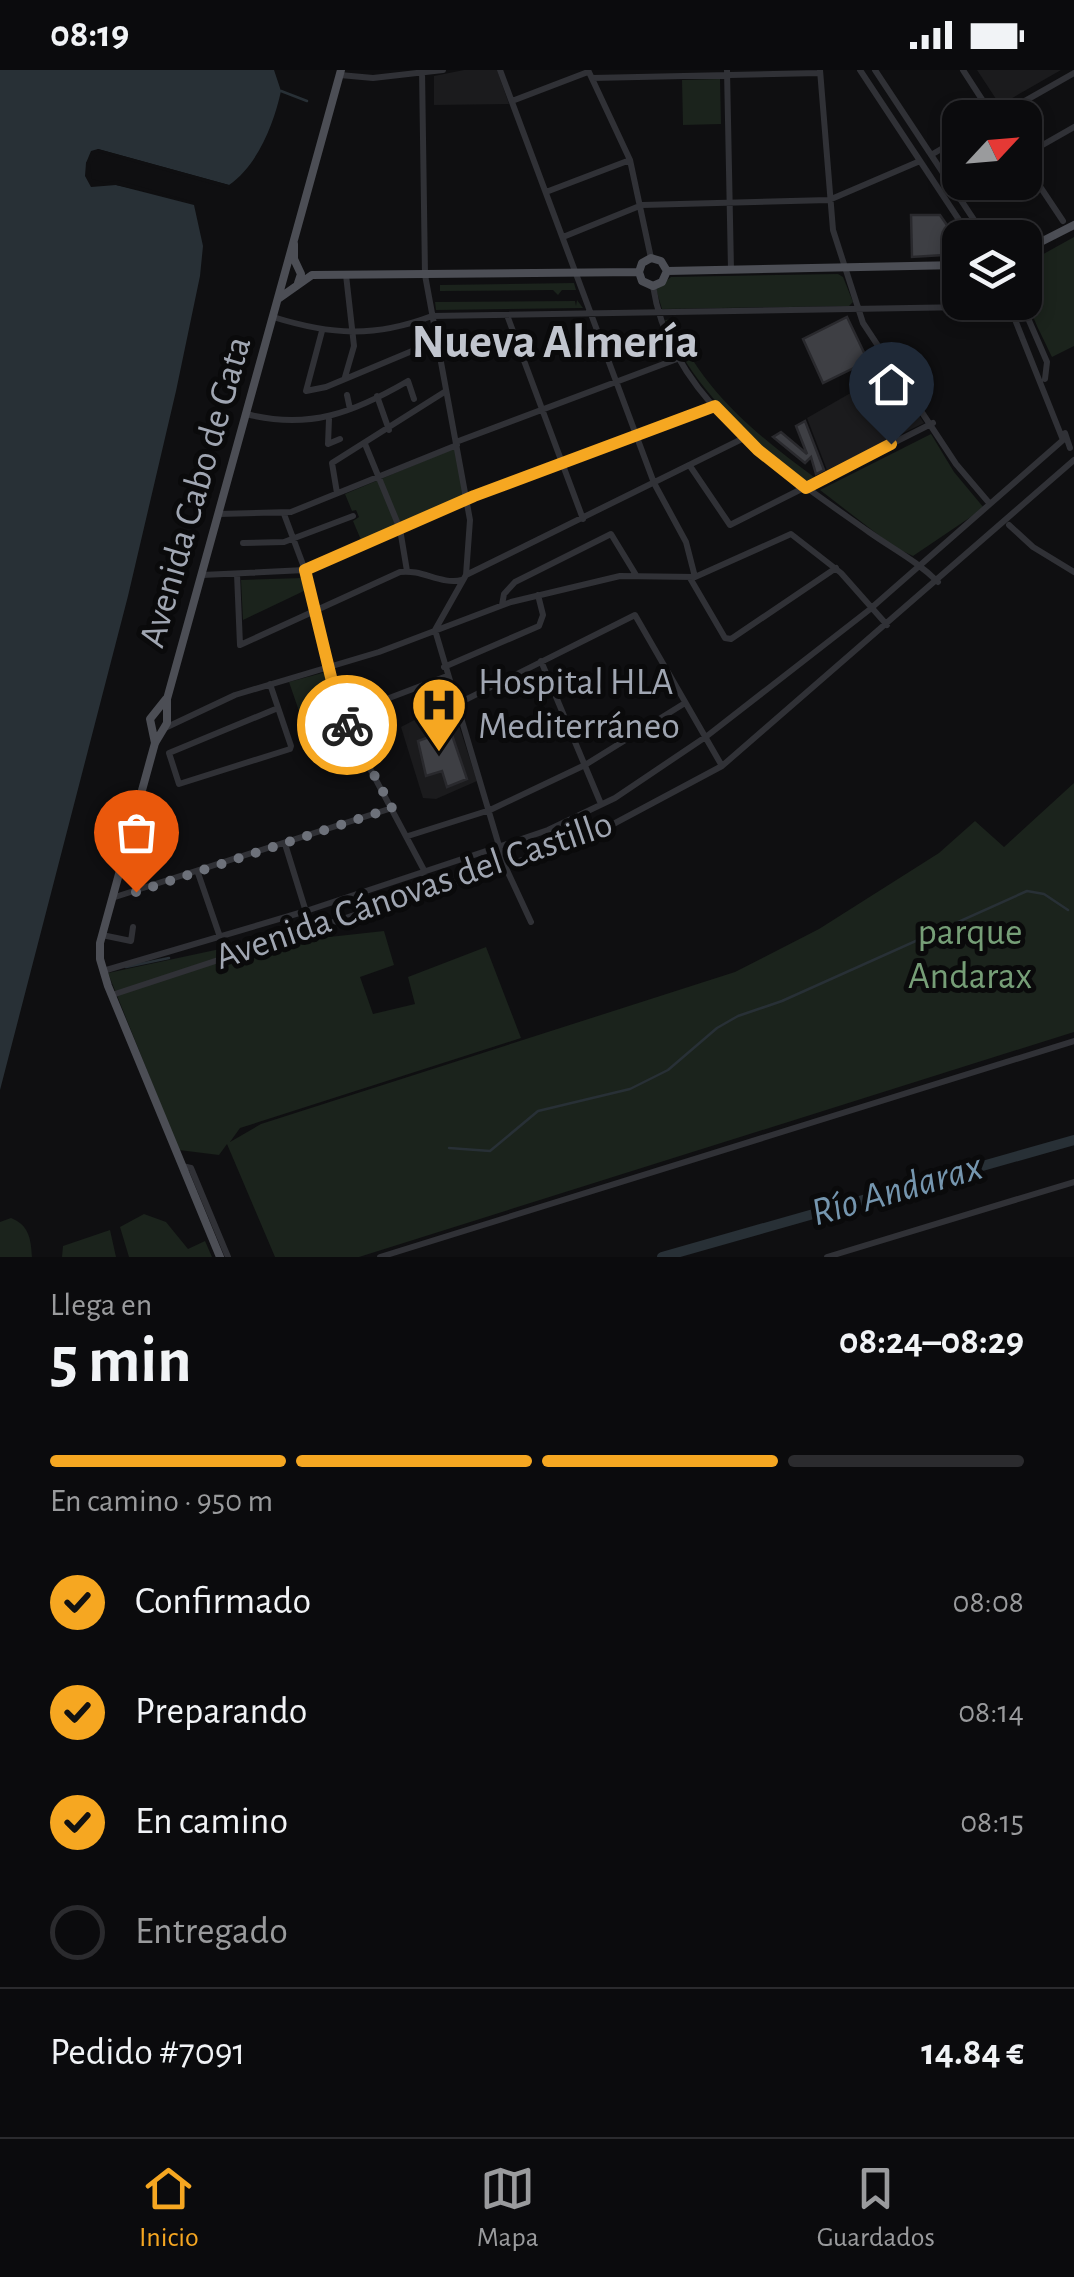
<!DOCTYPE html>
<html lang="es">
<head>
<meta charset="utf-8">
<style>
  :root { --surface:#0b0b0d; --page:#141416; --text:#f1f3f6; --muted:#9a9b9d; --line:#2b2b2e; --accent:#f6a721 }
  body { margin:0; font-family:"Alegreya Sans",sans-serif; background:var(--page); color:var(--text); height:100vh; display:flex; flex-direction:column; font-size:38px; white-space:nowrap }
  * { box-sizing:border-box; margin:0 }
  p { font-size:32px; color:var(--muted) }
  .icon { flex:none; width:55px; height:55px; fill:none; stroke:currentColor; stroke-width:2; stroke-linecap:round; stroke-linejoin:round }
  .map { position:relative; height:1187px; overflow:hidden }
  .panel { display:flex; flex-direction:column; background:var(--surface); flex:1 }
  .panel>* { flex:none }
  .needle { width:65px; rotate:64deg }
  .fabs { position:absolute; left:942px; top:30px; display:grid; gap:20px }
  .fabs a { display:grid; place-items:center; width:100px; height:100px; border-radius:20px; background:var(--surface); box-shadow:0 5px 15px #0003,0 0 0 2px var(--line); font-size:50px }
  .pin { position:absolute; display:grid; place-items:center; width:85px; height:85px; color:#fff; margin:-102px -42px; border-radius:50% 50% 50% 0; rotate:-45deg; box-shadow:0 0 10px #0007 }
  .pin .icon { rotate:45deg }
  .courier { position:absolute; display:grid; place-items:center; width:100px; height:100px; margin:-50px; border:8px solid #f6a721; border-radius:50%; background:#fff; color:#222; box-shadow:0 2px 12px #0007 }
  .overview em { font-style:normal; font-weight:600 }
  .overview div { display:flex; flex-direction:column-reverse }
  .overview { display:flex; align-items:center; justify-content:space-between; height:170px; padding:0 50px }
  h1 { font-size:65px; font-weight:600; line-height:75px }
  .bar { display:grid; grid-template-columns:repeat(4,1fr); gap:15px 10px; align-content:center; height:120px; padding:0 50px }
  .bar i { height:12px; border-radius:8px; background:var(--line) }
  .bar .on { background:var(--accent) }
  .bar p { grid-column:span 4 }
  .line { display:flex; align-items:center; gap:25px; padding:0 50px; border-top:2px solid var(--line) }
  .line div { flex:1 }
  ol { padding:0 50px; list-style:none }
  li { display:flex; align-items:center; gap:30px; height:110px }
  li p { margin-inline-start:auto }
  li .icon { padding:10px; border-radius:50%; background:var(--accent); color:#111; stroke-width:4 }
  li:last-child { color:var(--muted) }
  li i { width:55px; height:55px; border:5px solid var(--line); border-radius:50% }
  .status { display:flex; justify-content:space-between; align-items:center; height:70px; padding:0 50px; background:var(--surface); direction:ltr }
  .status svg { height:28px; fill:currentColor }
  .menu { display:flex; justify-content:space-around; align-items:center; height:140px; border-top:2px solid var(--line); background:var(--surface); font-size:28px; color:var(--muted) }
  .menu a { display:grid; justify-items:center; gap:5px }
  .menu .on { color:var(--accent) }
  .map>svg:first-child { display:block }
  .built { fill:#1b1b1d }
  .green { fill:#1b231c }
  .water { fill:#283036 }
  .pier { fill:#0f0f11 }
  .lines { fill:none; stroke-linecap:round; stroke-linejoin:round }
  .stream { stroke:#283036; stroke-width:2.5 }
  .river { stroke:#283036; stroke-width:10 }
  .building { fill:#3e3f44; stroke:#29292d; stroke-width:2.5 }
  .minor { stroke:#303136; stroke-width:6 }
  .major { stroke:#4c4e55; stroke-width:8 }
  .done { stroke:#6d717a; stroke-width:10; stroke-dasharray:0 18 }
  .route { stroke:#f6a721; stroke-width:12 }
  .labels { text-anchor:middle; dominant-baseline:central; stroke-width:10; stroke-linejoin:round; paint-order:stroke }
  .street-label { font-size:38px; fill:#a0a6b2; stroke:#0a0a0b }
  .poi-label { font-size:38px; fill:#a0a6b2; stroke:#0a0a0b; text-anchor:start }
  .park-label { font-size:38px; fill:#769e77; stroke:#0a0a0b }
  .water-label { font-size:40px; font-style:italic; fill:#7596af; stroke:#0a0a0b }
  .district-label { font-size:48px; font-weight:bold; fill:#c1c5ce; stroke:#0a0a0b }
</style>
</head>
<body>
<div class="status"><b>08:19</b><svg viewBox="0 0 49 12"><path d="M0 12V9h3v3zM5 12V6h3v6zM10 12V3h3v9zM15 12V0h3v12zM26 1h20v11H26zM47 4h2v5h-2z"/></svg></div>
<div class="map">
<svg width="1074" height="1187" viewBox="0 0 1074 1187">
  <rect width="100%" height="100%" fill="#0f0f11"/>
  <path class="built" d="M464,0h33l12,34 -75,1v-29z
    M977,0h84l-61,35z
    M889,301l35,52 -97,47 -20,-52z
    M451,631l26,80 -41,18 -13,-1 -22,-71z"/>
  <path class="green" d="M720,9l1,45 -38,1 -1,-45z
    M1074,167v109l-22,11c-17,-37 -31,-54 -23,-95z
    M838,204l5,3 10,25 -4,4 -187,3 -6,-20 15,-12z
    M574,213l2,7h-14l-4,5 -5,-5 -113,1v-6z
    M577,230l6,8 -147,2 -1,-8 140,-1 1,5z
    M673,249c22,66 87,119 141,158l-8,4c-55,-41 -117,-95 -141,-161z
    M931,364l23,38 30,36 -71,48 -19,-9 -74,-57z
    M455,378l10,49 -104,43 -8,-19 6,-4 -3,-7 -4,1 -7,-17z
    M303,508l3,12 -63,30 -2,-40z
    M326,602l26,76 -35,15 -28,-81z
    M1074,713v249l-715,225h-84l-48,-113 -8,11 -40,-5 -71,-177 112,-24 164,-18 10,34 -34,12 13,37 42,-10 -7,-27 78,-30 35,91 -281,90 -10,14 31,-18 474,-152 84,-43 120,-76 36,-32 29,26z
    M144,1144l22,8 22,27 17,-8 7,16h-83l-9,-30z
    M11,1148c18,7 20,21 21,39h-32v-35z
    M110,1160l6,27h-54l1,-11z"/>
  <path class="water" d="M0,0h274l7,21c-7,33 -24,75 -52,94l-131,-36 -12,14 7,21 23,1 78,20 9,41 -3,30 -24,115 -48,205 -128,494z"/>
  <path class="pier" d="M98,79l131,36 1,4 -131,-37 -9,13 2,14 14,4 11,-3 77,22 -78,-17 -25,2 -6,-11 1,-13 5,-12z"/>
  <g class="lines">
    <path class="stream" d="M281,21l26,10
      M126,897l43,-9
      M449,1078l41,3 48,-40 92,-22 38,-19 49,-42 21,-12 44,-15 245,-110 17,3 24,16"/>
    <path class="river" d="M662,1187l412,-117"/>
  </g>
  <path class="building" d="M911,145h29l20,29v10l-48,3z
    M847,247l21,44 -45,22 -20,-44z
    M805,351l19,49 -8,4 -5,-17 -6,6 -32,-26 8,-5 26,22 -11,-28z
    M450,659l17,50 -20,8 -5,-16 -16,5 -8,-35z"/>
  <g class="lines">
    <path class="minor" d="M422,0l3,205 45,245 -4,55 -31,55 70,236 26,56
      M500,0l154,413 32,59 9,35
      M588,0l42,90 21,98
      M727,0l4,200
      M820,0l13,160 30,93 93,141 34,40
      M860,0l111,168
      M875,0l111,168
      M963,0l31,48
      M340,5l33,3 70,-8
      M592,8l228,-5
      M512,31l76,-29
      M995,48l79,-45
      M931,85l29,-17
      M1025,85l49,-28
      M1025,94l38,57
      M546,122l84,-32
      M563,167l79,-32 187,-5 91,-39
      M653,216c17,114 130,185 216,246 24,17 48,29 69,50
      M1021,232l26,60 -2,17
      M507,245l76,204
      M273,247c58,18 101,21 159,-1l537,-9 12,-5
      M322,261l-16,60 20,-4 110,-46
      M345,307l9,-31 -8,-71
      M347,325l3,14
      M377,326l12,34
      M246,344c63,16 107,-1 162,-33l6,18
      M329,349l-1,25 12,-5
      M1065,363l5,15
      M456,372l221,-83
      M365,374l35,85 7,42
      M690,396l40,59 203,-102
      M337,423l-5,-30 114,-72
      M219,444l72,-2 166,-67
      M284,444l21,56 37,146 92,173
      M1009,455l24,22 41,25
      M243,473l41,-1 69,-26
      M237,504l3,71 160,-73c23,-3 40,13 62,8
      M202,505l103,-5 169,-74 241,-90
      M466,505l280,-138
      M690,508l35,60 6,1 105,-71
      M502,535l2,-11 11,-12 96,-48 25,41
      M541,591l60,143
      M444,597l95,-41 4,-11 -5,-20
      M270,614l21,62 -1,3 -111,35 -10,-31 109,-45
      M455,635l180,-90 87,151
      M342,646l105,-40
      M165,658l70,-33 144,-43 132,-50 109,-26 75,1 96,-43 50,39 46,52
      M408,766l82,-26 95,-45 100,-62
      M285,774l26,84
      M198,803l22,64
      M112,828l280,-90
      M102,865l29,6 2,-14
      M103,901l203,-60 195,-65 47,-16 67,-32 92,-62 162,-126 194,-170 -55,-138
      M112,925l428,-141 64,-25 118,-63 352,-306
      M182,1096l9,2 37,89
      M380,1187l694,-216
      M827,1187l247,-75"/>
    <path class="major" d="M294,174v15l7,15 -3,9
      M1025,180l49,-25
      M667,201l293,-6
      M639,202l3,9 11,5 9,-4 5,-11
      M639,202l3,-9 9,-5 10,3 6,10
      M278,229l34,-24 327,-3
      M155,673l-5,-24 16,-20
      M220,1187l-112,-271 -8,-27v-16l55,-200 12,-20v-24l174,-629"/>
  </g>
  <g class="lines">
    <path class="done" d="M136,822l256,-84 -45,-83"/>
    <path class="route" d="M347,655l-9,-19 -33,-136 169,-74 241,-90 43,44 48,38 85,-44"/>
  </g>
  <defs>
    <g id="hospital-pin" transform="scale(2.875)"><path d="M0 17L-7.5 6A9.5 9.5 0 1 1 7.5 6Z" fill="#f6a721" stroke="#0a0a0b"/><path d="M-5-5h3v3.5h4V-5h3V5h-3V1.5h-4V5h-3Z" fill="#111"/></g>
  </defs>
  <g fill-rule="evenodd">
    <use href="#hospital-pin" x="439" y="635"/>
  </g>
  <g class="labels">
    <g class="street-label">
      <text transform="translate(196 422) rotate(-74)">Avenida Cabo de Gata</text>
      <text transform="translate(414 821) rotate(-19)">Avenida Cánovas del Castillo</text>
    </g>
    <g class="poi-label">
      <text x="478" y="613">Hospital HLA<tspan x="478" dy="44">Mediterráneo</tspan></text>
    </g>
    <g class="park-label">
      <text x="970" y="863">parque<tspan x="970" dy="44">Andarax</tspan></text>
    </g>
    <g class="water-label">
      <text transform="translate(897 1120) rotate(-16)">Río Andarax</text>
    </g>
    <g class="district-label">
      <text x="555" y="273">Nueva Almería</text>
    </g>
  </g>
</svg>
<div class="fabs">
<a><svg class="needle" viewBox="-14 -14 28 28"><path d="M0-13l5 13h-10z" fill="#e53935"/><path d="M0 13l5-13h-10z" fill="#9a9b9d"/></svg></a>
<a><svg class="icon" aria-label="layers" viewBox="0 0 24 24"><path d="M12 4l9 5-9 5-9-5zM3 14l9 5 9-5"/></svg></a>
</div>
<div class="pin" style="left:136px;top:822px;background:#ea580c"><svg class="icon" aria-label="bag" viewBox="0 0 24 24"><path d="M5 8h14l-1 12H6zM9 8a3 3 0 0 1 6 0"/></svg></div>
<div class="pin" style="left:891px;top:374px;background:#1f2937"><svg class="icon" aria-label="home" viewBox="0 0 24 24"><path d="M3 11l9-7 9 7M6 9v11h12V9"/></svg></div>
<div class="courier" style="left:347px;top:655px"><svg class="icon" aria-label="bike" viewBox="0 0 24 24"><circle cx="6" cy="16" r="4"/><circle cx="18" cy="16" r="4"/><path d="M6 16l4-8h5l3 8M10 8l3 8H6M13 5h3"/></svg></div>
</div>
<section class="panel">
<div class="overview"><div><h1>5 min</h1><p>Llega en</p></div><em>08:24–08:29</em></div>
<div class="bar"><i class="on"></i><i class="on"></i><i class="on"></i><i></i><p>En camino · 950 m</p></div>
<ol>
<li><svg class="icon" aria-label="check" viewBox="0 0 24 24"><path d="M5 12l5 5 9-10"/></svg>Confirmado<p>08:08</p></li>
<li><svg class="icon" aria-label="check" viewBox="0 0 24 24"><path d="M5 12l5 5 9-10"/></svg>Preparando<p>08:14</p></li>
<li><svg class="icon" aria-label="check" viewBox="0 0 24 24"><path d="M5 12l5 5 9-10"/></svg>En camino<p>08:15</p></li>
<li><i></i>Entregado</li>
</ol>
<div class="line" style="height:130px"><div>Pedido #7091</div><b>14.84 €</b></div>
</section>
<nav class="menu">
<a class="on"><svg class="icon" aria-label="home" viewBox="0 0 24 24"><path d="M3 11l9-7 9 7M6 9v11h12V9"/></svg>Inicio</a>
<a><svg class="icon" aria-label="map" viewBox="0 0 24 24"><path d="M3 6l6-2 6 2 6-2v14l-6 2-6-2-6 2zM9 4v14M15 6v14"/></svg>Mapa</a>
<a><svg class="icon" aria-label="saved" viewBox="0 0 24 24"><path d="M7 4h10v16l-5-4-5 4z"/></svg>Guardados</a>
</nav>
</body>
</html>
